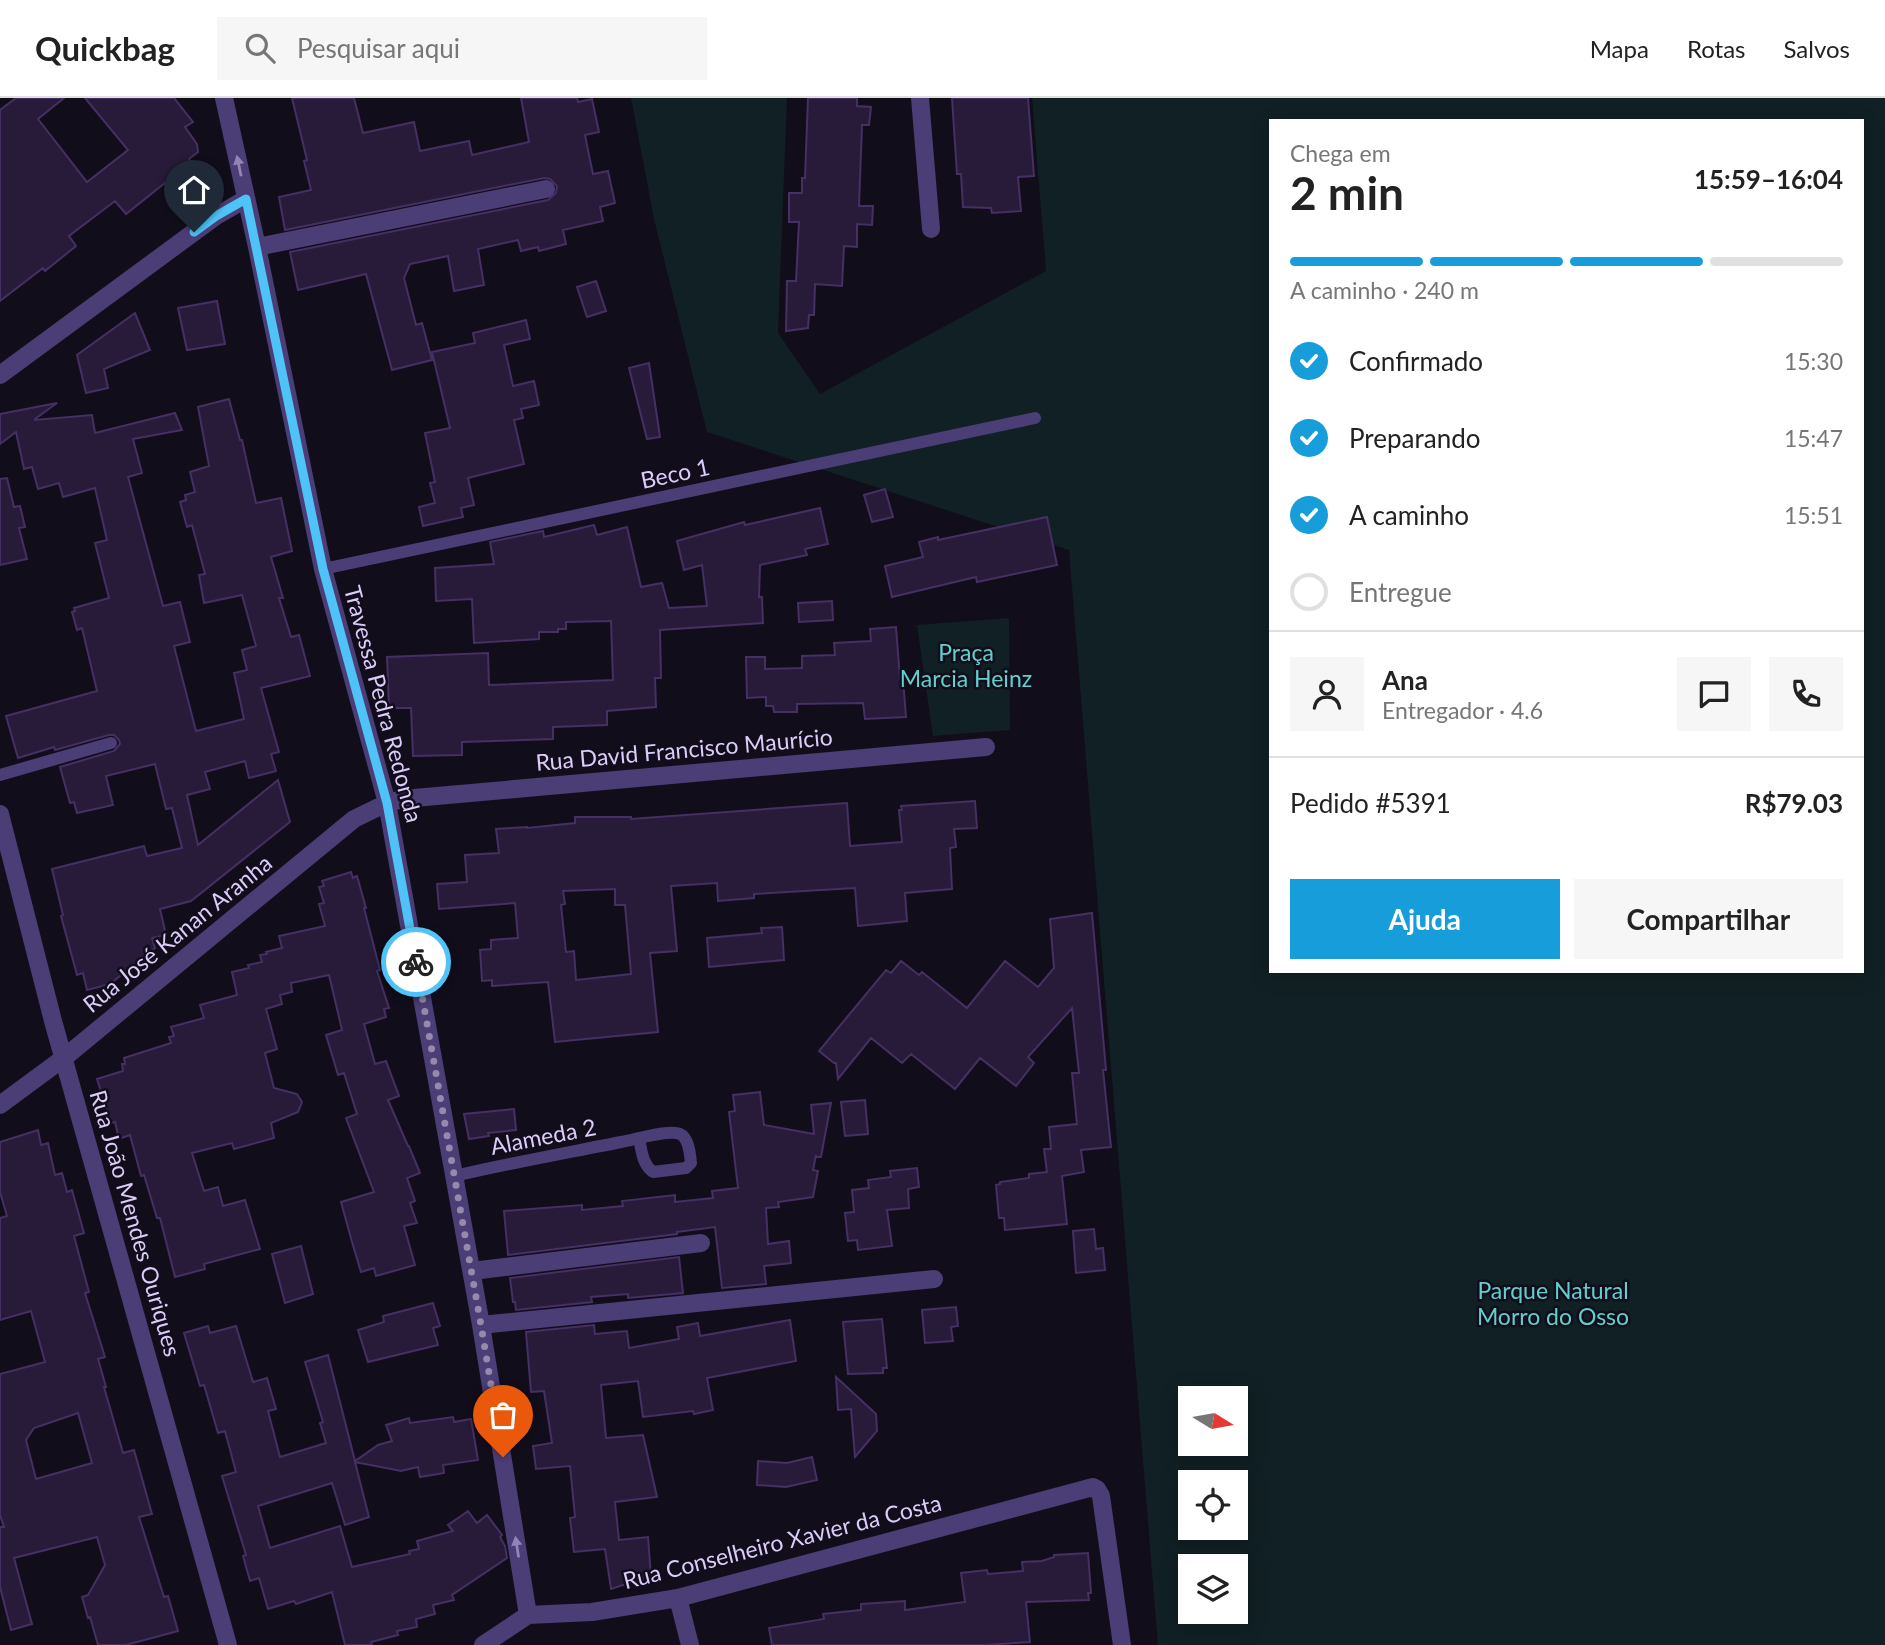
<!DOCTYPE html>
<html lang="pt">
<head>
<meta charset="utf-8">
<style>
  :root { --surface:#fff; --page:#f6f6f6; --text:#222; --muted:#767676; --line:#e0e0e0; --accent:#179dda }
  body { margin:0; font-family:Lato,sans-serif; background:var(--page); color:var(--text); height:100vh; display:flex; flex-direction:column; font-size:26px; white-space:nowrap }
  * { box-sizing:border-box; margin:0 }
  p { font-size:23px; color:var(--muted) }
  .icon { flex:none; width:38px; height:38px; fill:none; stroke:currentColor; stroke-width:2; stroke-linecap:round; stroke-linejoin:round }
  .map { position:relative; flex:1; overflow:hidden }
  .panel { position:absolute; left:1269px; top:21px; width:595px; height:854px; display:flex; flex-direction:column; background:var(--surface); border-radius:0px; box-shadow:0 4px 18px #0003 }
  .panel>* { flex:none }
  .needle { width:46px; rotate:101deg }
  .buttons { position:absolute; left:1178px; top:1288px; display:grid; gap:14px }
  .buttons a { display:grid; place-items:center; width:70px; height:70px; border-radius:0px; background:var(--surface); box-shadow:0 4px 18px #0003; font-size:35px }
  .pin { position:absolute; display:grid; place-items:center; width:60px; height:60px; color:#fff; margin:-72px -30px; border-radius:50% 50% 50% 0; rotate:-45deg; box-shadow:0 0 7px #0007 }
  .pin .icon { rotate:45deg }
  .courier { position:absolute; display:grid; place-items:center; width:70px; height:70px; margin:-35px; border:5px solid #4fc3f7; border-radius:50%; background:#fff; color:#222; box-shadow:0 2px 9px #0007 }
  .summary em { font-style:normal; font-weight:700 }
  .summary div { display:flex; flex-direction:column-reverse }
  .summary { display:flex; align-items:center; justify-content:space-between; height:119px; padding:0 21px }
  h1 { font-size:46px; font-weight:700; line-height:52px }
  .bar { display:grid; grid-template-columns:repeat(4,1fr); gap:10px 7px; align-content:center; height:84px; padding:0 21px }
  .bar i { height:9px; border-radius:5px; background:var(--line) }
  .bar .selected { background:var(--accent) }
  .bar p { grid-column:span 4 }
  .line { display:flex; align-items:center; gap:18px; padding:0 21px; border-top:2px solid var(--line) }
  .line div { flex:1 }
  .round { display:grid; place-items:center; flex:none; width:74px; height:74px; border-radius:0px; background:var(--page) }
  ol { padding:0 21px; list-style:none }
  li { display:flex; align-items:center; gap:21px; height:77px }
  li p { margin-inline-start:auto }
  li .icon { padding:7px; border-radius:50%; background:var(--accent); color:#fff; stroke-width:4 }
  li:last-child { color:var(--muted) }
  li i { width:38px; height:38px; border:4px solid var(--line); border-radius:50% }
  .cta { display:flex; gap:14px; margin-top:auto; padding:14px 21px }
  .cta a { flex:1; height:80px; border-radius:0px; background:var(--accent); color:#fff; font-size:28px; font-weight:700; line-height:80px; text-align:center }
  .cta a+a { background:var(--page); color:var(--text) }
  header { display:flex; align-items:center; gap:42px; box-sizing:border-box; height:98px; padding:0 35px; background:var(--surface); border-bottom:2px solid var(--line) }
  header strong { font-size:33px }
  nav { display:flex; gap:38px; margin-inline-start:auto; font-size:24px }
  .search { width:490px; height:63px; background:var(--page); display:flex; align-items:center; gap:18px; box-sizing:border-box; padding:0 24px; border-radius:0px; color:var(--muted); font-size:26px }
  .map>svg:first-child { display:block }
  .green { fill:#112024; fill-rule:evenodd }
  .building { fill:#281b39; stroke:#452f63; stroke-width:2; fill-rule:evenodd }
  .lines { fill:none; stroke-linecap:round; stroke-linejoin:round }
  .lane { stroke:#4b3d75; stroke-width:12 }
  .street { stroke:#4b3d75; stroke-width:18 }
  .oneway { fill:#9384b8 }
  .done { stroke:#9589ac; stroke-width:7; stroke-dasharray:0 12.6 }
  .route { stroke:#4fc3f7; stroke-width:9 }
  .labels { text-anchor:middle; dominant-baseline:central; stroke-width:5; stroke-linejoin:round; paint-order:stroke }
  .street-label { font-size:23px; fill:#dbccfa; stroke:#120d1b }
  .park-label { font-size:23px; fill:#61d0cd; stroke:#120d1b }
</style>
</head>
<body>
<header>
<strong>Quickbag</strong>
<div class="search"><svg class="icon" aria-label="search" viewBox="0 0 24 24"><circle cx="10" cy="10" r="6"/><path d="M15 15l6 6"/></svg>Pesquisar aqui</div>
<nav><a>Mapa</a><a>Rotas</a><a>Salvos</a></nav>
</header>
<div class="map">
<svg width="1885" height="1547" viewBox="0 0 1885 1547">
  <rect width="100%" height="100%" fill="#120d1b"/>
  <path class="green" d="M631,0h156l-9,235 42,61 226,-123 -14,-173h853v1547h-727l-89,-1095 -362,-118 -53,-213zM1270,23h592v850h-592zM1190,1300h46v46h-46zM1190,1384h46v46h-46zM1190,1468h46v46h-46z
    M1009,520l1,112 -77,6 -16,-111z"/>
  <path class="building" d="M16,0h48l-26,21 49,63 41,-32 -43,-52h89l19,24 -8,5 12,17 1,8 -9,7 10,14 -26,20 -8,-10 -39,31 -11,-13 -46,35 7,10 -31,25 -2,-3 -43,33v-191z
    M292,0h62l9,35 51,-11 6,29 49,-10 3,14 57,-13 -8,-44h56l1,4 14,-3 7,33 -14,3 4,20 4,19 15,-3 7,32 -15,4 3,14 -40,9 3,14 -27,7 -1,-4 -17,4 -3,-11 -40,9 6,36 -30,6 -6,-35 -38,8 -6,14 12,47 6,-2 10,37 -40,10 -26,-96 -68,16 -8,-38 258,-52 8,-7 1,-7 -7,-7 -6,-1 -259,52 -6,-33 32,-7 -7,-29 3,-1z
    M808,0h49v8l14,1 -2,18h-7l-3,81h14l-1,19 -15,-1v23l-13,-1 -2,40 -27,-2 -1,31h-5l-1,13 -22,3 1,-50h9l3,-59h-10v-29h13v-15h3z
    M952,0h76l6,78 -16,1 3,34 -29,2 -1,-5 -28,-1 -2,-33h-4z
    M596,183l10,30 -19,6 -10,-30z
    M217,203l8,43 -38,6 -9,-42z
    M135,215l15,37 -46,19 4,19 -22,5 -9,-38z
    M526,222l4,19 -26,6 9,41 21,-5 5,24 -18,4 2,9 -9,2 10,44 -56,14 6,27 -13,3 2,9 -40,9 -4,-19 16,-4 -5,-20 5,-1 -10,-49 25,-5 -18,-76 43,-9 -2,-10z
    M649,265l11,74 -13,2 -18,-71z
    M229,301l11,41h2l14,63 25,-5 11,53 -21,6 12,41h-4l12,39 8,-2 11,41 -49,12 18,64 -8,2 5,17 -27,7 -4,-17 -40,11 5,17 -23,6 11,50 80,-65 12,42 -99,79 -31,8 6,26 -14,3 3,10 -45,36 -23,6 -4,-17 -6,2 -16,-59 2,-1 -11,-46 92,-23 3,10 35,-8 -10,-40 -6,1 -11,-45 -49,12 7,29 -36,8 -3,-11 -4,1 -10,-36 54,-16 6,-7 -1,-4 -5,-5h-5l-54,15 -1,-3 -36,11 -12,-42 91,-25 -15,-63 -5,2 -5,-18 3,-1 -1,-3 35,-10 -14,-55 12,-3 -12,-52 -32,9 -4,-14 -21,6 -6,-22 -8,2 -8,-37 -16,12v-30l57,-11 -22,16v1l57,-5 3,18 80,-20 7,17 -49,9 9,34 -14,4 35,129 17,-4 10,40 -16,4 22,85 48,-12 -10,-46 13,-3 -5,-20 14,-4 -14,-51 -38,8 -5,-28 6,-1 -13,-49 -5,2 -7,-25 6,-2 -1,-5 10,-3 -5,-20 19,-6 -11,-59z
    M7,380l7,29 6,-1 5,21 -6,1 8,31 -27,6v-86z
    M885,391l8,28 -21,5 -8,-27z
    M820,410l8,36 -23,5 2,6 -47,10 -1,32h3l1,26 -103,7 1,48h-6l1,29 -49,4v14l-54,2v12l-91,3v13l-49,1 -2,-48h-22l-2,-51 101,-4 1,32 124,-5 -2,-59 -45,1v7h-8v3h-19v7l-65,4 -2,-44 -36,2 -1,-33 59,-4 -4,-22 53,-11 1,6 50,-12 3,10 30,-8 14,60 21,-4 7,25 38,-2 -5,-41 -18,5 -7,-29 67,-19 1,3z
    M1047,419l10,48 -80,17 -1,-5 -84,20 -7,-31 38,-9 -4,-15 19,-5v3z
    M832,503l1,19 -34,2 -1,-19z
    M896,529l4,52h3l3,38 -41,2 -2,-16 -66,1v8h-23l-1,-6h-7v-9l-19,1 -1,-41h19v12l37,-1v-12l33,-1 -1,-12 37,-2 -1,-12z
    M975,703l2,27 -23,1 2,18 -6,1 2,41 -47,4 2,28 -49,5 -3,-38 -101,6v4l-36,3 -1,-18 -46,3 6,65 -27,2 8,79 -103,10 -7,-60 -56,4v-6l-10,1 -2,-31 11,-1v-9l27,-2 -3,-35 -76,6 -2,-25 30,-2 -2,-27 34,-2 -3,-24 31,-2v1l48,-5v-6h56v2l216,-16 3,43 52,-4 -3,-32h3l-1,-4zM615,791v16h10l6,69 -55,6 -2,-29 -8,1 -5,-47 4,-1 -2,-13z
    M351,774l2,6 4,-2 9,32h-2l16,62 -3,1 12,37 -5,1 2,8 -22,7 11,40 11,-3 13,35 -11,4 20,46h1l11,27 -13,5 8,23 -5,2 7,20 -13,3 11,39 -39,11 -2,-8 -13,4 -9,-30 -11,-40 33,-10 -28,-74 11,-4 -13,-41 -6,2 -12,-40 16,-5 -13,-55 -38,8 1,9 -12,3 2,9 -16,5 11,40 -12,4 9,35 23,6 5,8 -4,10 -27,11 3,15 -40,11 -2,-6 -40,10 12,38 14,-4 5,19 22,-6 15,49 -56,15 1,5 -30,8 -15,-59h-3l-13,-43 -3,1 -11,-41 -11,4 -4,-17 -4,1 -14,-44 26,-8 -1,-7h3l-1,-6 47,-15 -2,-6 5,-1 -3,-9 33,-9 -4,-13 37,-10 -5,-23 17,-4 -1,-3 14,-3 -2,-7 7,-1 -1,-2 16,-4 -3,-12 46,-10 -6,-22 5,-1 -5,-16 5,-1 -2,-5z
    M1092,815l14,157h-3l8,77 -30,3 3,22 -22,4 5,48 -62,6 -1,-12h-5l-3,-33 4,-1v-2l29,-4v-4l18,-2 -3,-23h7l-2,-22 28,-3 -5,-51h7l-7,-65 -44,49 6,6 -18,23 -36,-28 -25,31 -44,-35 -9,9 -31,-25 -33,41 -2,-16h-2l-15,-12 67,-81 5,3 10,-12 18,14 3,-3 45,36 38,-47 33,26 16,-19 -4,-49z
    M782,829l2,33 -75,7 -2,-29 55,-5 -1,-5z
    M760,994l4,33 50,9 -3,-29 20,-2 -10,54h-5v-2l-3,15 5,1 -5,26 -35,5 1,5 -13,1 2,36 21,-3 2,22 -27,3 2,18 -44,4 -7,-61 -38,5v2l-169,21 -4,-44 78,-6v5l41,-4 -1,-5 53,-6v7l38,-4 -1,-7 26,-3 -9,-76 6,-1 -2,-16z
    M865,1002l3,34 -23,2 -4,-34z
    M514,1011l2,21 -28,3 1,3 -20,3 -5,-25z
    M38,1032l3,15 7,-2 7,32 7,-2 5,19 5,-2 12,43 -10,3 15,56 -4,1 20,64 -7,2 8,28h-2l19,66 11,-3 18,64 -13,3 25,80 4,-1 10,35 -52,14h-28l-8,-28 -2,1 -6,-21 6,-2 17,-30 -8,-28 -83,21 18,66 -21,6 -11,-43v-60h4l-4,-12v-141l45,-12 -14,-51 -31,9v-102l7,-2 -7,-24v-50zM78,1315l14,50 -56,16 -10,-39 8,-12z
    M917,1070l2,19 -11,2 1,19 -22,2 5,36 -34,4 -1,-10 -9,1 -3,-28 9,-1 -2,-22 17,-2 -1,-8 23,-3 -1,-6z
    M1094,1131l2,20 7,-1 2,22 -29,3 -3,-42z
    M301,1148l12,48 -28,9 -13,-49z
    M679,1159l4,36 -55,5v-4l-37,3 1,5 -76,8 -1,-8h-2l-3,-24z
    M433,1205l7,23 -7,2 5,17 -70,17 -10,-32 26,-8 -1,-6z
    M956,1209l2,19 -7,1 2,14 -28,2 -3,-33z
    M882,1221l5,49h-4v5l-35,1 -5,-52z
    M790,1222l6,41 -89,17 6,32 -19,4 -1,-3 -50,6 -5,-36 -37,4 5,53 37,-3 14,62 -42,5 4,38 29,-3 3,39 -40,13 -6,-40 -31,3 -4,-34 5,-1 -5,-51 -34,3 -3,-23 19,-3 -8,-52 -13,1 -5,-60 68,-7 1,9 32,-3 2,17 50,-9 -2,-12 21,-4 2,13z
    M208,1228l2,7 26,-7 17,56 14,-4 9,31 -8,2 12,46 46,-14 -6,-20 3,-1 -18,-60 23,-7 27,106 23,-16 14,-4 -6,-16 23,-7 1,5 43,-6 1,5 17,-3 7,41 -35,5 1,8 -24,4 -2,-10 -17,4 -46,-9 14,55 -24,8 -13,-42 -74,23 12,42 70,-22 12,41 58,-13 -1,-3 10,-2 -2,-8 36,-10 -5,-6 20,-14 9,12 10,-8 15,20 -2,2 5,9 2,12 -55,37 2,5 -21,5 2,9 -19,5 1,8 -20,4 1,4 -27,7 1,3h-27l-13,-53 -36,12 -2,-3 -26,8 -9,-31 -9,3 -7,-25 3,-1 -24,-79 14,-4 -11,-41 -7,2 -14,-48 -4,1 -16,-53z
    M836,1279l40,37 1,17 -22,26 -4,-48 -13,1z
    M812,1359l5,23 -31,7 -29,-2 1,-24 29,2z
    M1088,1455l3,40h-3l1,7 -63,2 4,40 -43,3h-215l-3,-17 55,-9 -1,-5 38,-4v-6l44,-3v9l60,-8 -4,-29 26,-3 1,4 35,-3 -1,-9 20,-1 12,-4v-2z"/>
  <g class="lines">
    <path class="lane" d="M323,471l712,-151
      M0,677l111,-32
      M455,1078c55,-13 111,-23 166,-34 13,-2 48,-13 59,-8 9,4 10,20 11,29l-5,5 -33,4c-11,-8 -11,-21 -14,-33"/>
    <path class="street" d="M224,0l33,149 66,322 64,234 94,522 47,290
      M920,0l11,131
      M257,149l289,-58
      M0,277l216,-159 30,-17
      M0,716l53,207 175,624
      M0,1007l65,-48 289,-238 33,-16 16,-4 583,-52
      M472,1173l229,-28
      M481,1227l453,-46
      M678,1500l12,47
      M483,1547l45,-30 64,-3 86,-14 415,-111 4,2 4,7 21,149"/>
  </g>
  <defs><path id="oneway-solid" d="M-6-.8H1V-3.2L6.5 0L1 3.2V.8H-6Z" transform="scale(1.75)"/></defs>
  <g class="oneway">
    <use href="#oneway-solid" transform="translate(239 68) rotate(-102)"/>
    <use href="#oneway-solid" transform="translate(517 1449) rotate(-99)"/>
  </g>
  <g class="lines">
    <path class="done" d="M416,864l65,363 22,132"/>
    <path class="route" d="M194,134l22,-16 30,-17 77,370 64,234 29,159"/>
  </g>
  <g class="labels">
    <g class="street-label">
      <text transform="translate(675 375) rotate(-12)">Beco 1</text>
      <text transform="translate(384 606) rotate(75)">Travessa Pedra Redonda</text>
      <text transform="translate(684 651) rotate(-5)">Rua David Francisco Maurício</text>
      <text transform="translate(177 835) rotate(-39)">Rua José Kanan Aranha</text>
      <text transform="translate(543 1038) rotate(-11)">Alameda 2</text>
      <text transform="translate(136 1125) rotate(74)">Rua João Mendes Ouriques</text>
      <text transform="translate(782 1443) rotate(-14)">Rua Conselheiro Xavier da Costa</text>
    </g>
    <g class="park-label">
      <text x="966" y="554">Praça<tspan x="966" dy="26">Marcia Heinz</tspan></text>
      <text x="1553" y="1192">Parque Natural<tspan x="1553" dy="26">Morro do Osso</tspan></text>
    </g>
  </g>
</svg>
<div class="buttons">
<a><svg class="needle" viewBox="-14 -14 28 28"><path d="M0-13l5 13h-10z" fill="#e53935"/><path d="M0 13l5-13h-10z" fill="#767676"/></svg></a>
<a><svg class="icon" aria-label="locate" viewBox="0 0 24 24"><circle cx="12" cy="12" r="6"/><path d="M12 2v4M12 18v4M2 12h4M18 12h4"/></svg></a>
<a><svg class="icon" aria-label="layers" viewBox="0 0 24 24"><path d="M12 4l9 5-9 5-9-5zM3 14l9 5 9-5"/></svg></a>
</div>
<div class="pin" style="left:503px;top:1359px;background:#ea580c"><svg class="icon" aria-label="bag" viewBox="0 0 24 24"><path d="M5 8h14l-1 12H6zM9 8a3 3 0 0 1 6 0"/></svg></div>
<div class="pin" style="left:194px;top:134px;background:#1f2937"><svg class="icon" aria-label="home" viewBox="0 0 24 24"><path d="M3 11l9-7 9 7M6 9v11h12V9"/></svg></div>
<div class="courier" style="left:416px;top:864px"><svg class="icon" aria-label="bike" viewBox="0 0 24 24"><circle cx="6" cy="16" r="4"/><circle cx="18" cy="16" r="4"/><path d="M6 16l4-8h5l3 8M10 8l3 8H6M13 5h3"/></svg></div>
<section class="panel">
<div class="summary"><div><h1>2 min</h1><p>Chega em</p></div><em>15:59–16:04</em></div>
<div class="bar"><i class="selected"></i><i class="selected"></i><i class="selected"></i><i></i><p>A caminho · 240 m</p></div>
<ol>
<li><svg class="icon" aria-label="check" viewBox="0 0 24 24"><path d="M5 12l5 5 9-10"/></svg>Confirmado<p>15:30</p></li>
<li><svg class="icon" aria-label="check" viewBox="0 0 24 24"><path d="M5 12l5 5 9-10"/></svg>Preparando<p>15:47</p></li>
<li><svg class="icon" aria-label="check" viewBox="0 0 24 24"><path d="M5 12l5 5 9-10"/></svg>A caminho<p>15:51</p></li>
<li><i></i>Entregue</li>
</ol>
<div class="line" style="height:126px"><a class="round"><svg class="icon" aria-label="person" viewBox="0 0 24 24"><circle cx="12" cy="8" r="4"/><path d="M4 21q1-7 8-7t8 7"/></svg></a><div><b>Ana</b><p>Entregador · 4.6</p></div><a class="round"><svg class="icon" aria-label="chat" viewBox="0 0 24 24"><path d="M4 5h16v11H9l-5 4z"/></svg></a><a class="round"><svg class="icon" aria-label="phone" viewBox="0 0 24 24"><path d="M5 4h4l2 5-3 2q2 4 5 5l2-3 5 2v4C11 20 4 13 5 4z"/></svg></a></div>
<div class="line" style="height:91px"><div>Pedido #5391</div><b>R$79.03</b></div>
<div class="cta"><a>Ajuda</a><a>Compartilhar</a></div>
</section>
</div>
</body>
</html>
